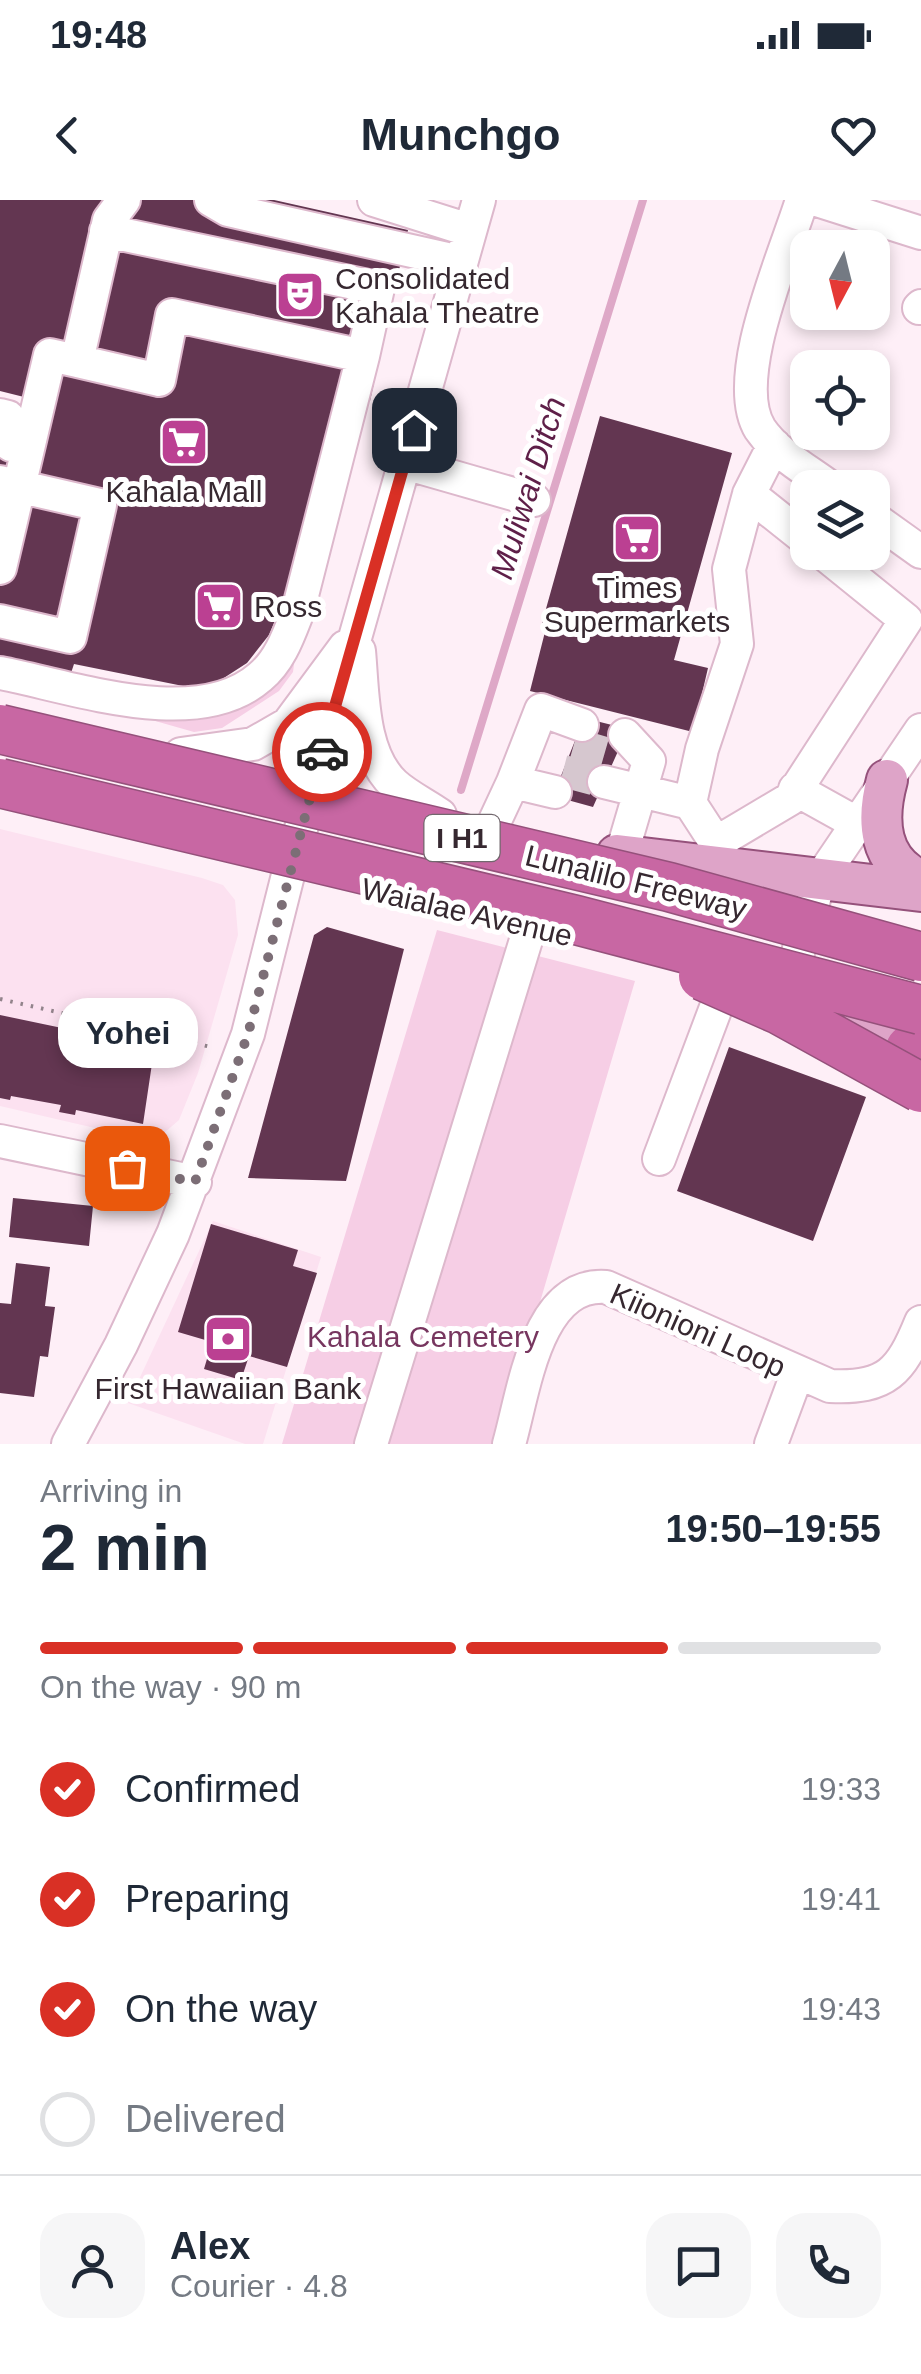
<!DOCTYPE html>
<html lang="en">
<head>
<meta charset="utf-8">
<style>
  :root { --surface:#fff; --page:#f6f6f7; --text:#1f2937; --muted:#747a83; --line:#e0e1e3; --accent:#d93025 }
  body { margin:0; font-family:Helvetica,sans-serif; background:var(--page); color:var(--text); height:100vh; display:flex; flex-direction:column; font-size:38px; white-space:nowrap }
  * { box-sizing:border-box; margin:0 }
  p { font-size:32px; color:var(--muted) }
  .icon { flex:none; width:55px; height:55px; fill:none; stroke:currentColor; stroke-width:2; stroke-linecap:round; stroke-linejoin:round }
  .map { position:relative; height:1244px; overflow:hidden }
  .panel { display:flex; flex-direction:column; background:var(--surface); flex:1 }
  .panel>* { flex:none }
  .needle { width:65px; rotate:187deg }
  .fabs { position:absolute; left:790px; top:30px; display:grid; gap:20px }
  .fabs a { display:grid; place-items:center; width:100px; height:100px; border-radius:20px; background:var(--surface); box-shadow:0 5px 15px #0003; font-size:50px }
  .pin { position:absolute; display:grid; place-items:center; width:85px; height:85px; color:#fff; margin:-42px; border-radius:20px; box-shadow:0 5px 15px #0006 }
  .courier { position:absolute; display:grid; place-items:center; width:100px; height:100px; margin:-50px; border:8px solid #d93025; border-radius:50%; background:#fff; color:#222; box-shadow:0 2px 12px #0007 }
  .bubble { position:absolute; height:70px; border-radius:30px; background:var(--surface); box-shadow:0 5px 15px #0003; font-size:32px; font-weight:700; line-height:70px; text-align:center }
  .overview em { font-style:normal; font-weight:700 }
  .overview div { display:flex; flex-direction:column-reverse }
  .overview { display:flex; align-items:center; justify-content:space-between; height:170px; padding:0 40px }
  h1 { font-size:65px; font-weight:700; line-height:75px }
  .bar { display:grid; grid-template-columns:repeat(4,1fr); gap:15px 10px; align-content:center; height:120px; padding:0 40px }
  .bar i { height:12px; border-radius:8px; background:var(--line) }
  .bar .selected { background:var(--accent) }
  .bar p { grid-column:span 4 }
  .line { display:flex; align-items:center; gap:25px; padding:0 40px; border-top:2px solid var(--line) }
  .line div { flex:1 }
  .round { display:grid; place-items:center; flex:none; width:105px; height:105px; border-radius:30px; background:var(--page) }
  ol { padding:0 40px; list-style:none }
  li { display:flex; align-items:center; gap:30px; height:110px }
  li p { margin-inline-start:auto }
  li .icon { padding:10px; border-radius:50%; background:var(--accent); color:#fff; stroke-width:4 }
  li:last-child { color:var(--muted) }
  li i { width:55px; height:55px; border:5px solid var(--line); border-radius:50% }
  .status { display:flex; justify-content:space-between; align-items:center; height:70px; padding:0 50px; background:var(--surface); direction:ltr }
  .status svg { height:28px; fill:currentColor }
  header { display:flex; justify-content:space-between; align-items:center; height:130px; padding:0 40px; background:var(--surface); font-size:45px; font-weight:700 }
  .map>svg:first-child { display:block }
  .built { fill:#fce1f0 }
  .green { fill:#f6cee5 }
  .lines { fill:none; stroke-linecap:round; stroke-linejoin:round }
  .stream { stroke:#dea8c7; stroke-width:8 }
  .building { fill:#633651 }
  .minor-tunnel { stroke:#d6c7cf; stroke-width:32; stroke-dasharray:32 16; stroke-linecap:butt }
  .minor-casing { stroke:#ddb8cc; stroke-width:36 }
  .major-casing { stroke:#95517b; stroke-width:44 }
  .highway-casing { stroke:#95517b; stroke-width:51 }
  .path { stroke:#92838b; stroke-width:4; stroke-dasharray:2.5 8; stroke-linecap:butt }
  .minor { stroke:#fff; stroke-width:32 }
  .major { stroke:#dea4c8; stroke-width:40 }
  .highway { stroke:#c867a3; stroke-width:48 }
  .highway-bridge-casing { stroke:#95517b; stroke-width:51; stroke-linecap:butt }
  .highway-bridge { stroke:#c867a3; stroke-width:48 }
  .done { stroke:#7c6e76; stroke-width:10; stroke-dasharray:0 18 }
  .route { stroke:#d93025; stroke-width:12 }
  .labels { text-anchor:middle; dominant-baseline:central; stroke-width:10; stroke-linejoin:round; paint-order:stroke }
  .shield { fill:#fff; stroke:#72686e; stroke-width:2.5 }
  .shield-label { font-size:28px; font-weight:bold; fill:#362830 }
  .poi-label { font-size:30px; fill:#362830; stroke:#fff }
  .street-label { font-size:30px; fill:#362830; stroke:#fff }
  .park-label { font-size:30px; fill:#77365f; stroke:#fff }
  .water-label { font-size:32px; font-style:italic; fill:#5e1f48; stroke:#fff }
</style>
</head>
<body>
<div class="status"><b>19:48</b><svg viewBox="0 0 49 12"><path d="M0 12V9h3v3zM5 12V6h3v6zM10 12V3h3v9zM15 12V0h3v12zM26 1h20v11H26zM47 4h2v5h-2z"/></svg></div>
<header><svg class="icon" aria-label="back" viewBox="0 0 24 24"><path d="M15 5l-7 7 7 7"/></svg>Munchgo<svg class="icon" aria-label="heart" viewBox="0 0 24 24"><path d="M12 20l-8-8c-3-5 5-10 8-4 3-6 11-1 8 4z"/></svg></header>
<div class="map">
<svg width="921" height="1244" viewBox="0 0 921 1244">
  <rect width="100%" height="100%" fill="#feeff7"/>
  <path class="built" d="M0,629l202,49 21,7 12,15 3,35 -40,138 -19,47 -15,13 -39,2 -125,-29z
    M213,1021l108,36 -58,187h-18l-117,-41z"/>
  <path class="green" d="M296,449l-3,23 -14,19 -57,37 -28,4 -74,-21 52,8z
    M437,730l198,51 -137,463h-216z"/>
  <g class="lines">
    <path class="stream" d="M461,590l182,-590"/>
  </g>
  <path class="building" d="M0,0h274l134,30 -38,171 -32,-6 -51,197 -18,43 -22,28 -31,20 -28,4 -114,-23 -4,12 -70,-16v-218l11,3 13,-48 -24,-6z
    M600,216l132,37 -58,207 34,8 -15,64 -163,-41 17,-67 -5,-1z
    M584,518l44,11 -35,78 -40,-11z
    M327,727l77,22 -58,232 -98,-3 66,-243z
    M0,815l62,13 46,14 -1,5 46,10 -10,67 -67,-14 -1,5 -16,-3 2,-7 -50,-9 -1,4 -10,-2z
    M729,847l137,50 -53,144 -136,-50z
    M13,998l80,8 -4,40 -80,-9z
    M211,1024l87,26 -5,16 24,7 -30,94 -38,-11 -8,24 -37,-11 8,-27 -34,-10z
    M16,1063l34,4 -5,39 10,1 -7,50 -8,-1 -6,41 -34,-4v-90l11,1z"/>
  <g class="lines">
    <path class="minor-tunnel" d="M574,544l42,12
      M563,571l41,11"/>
    <g class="minor-casing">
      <path id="minor" d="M211,0l17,10 233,52
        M374,0l95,30
        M802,0c-17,55 -73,179 -42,229 17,25 47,41 71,59
        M817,0l104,33
        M106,31l272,57 -15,68 -191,-41 -13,65 -82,-19 32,-141 15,-20
        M919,108l2,-2
        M0,215l8,2 3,28
        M405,263l129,37
        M0,282l100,23 -30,132 -70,-16
        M749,294l59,47
        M872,317l49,35
        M0,368l50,-213 27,6
        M359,451c4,42 2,102 35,133 13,12 32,21 46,31
        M0,473c73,14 197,59 260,4 20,-16 29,-43 38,-66l65,-255
        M181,554l72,-10 35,-20 57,-77
        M604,582l86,21
        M795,589l63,35
        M555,592l-42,-10 28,-72 41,15
        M492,627l21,-45
        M716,643l74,-44 116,-179 -84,-68
        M621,656l28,-95 -24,-26
        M712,668l4,-25 -26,-40 12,-54 35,-105 -8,-75 20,-75 25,-49
        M787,789l33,-110 101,-149
        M0,941l195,41
        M659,959l70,-186
        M68,1244l53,-99 52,-111 75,-200 41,-163 190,-671
        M371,1244l159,-517
        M509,1244c15,-52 27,-162 97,-157l224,99c57,3 71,-15 91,-64
        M771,1244l26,-70"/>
    </g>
    <g class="major-casing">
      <path id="major" d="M887,580c-11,40 -9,82 34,101
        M617,655l304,36
        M787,789l134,67"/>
    </g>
    <g class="highway-casing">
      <path id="highway" d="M910,849l11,5"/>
    </g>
    <path class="path" d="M0,799l211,48"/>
    <use href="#minor" class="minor"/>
    <use href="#major" class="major"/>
    <use href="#highway" class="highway"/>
    <g class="highway-bridge-casing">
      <path id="highway-bridge" d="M0,529l669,158 252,70
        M0,583l576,137 345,90
        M703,776l77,34 141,78"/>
    </g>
    <use href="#highway-bridge" class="highway-bridge"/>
  </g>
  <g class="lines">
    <path class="done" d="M127,968l68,14 53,-148 74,-282"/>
    <path class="route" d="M322,552l92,-322"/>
  </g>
  <defs>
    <g id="theatre-square" transform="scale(2.5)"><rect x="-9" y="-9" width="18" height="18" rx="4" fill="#bb4092" stroke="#fff"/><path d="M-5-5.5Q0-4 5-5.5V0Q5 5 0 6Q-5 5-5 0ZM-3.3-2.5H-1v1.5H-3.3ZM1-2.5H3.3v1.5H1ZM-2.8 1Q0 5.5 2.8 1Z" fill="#fff"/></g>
    <g id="supermarket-square" transform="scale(2.5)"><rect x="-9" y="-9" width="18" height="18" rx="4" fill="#bb4092" stroke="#fff"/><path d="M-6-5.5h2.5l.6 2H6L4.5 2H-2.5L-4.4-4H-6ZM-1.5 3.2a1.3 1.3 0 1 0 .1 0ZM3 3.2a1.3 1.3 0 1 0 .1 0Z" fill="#fff"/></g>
    <g id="bank-square" transform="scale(2.5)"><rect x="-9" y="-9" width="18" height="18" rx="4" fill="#bb4092" stroke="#fff"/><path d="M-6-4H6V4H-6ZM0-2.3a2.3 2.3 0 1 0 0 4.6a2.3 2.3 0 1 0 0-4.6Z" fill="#fff"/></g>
  </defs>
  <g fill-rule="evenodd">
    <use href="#theatre-square" x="300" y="95"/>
    <use href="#supermarket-square" x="184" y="242"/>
    <use href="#supermarket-square" x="637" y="338"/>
    <use href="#supermarket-square" x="219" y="406"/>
    <use href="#bank-square" x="228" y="1139"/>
  </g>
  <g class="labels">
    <rect class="shield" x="424.5" y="615" width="75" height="46" rx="8"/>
    <g class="shield-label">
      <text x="462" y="638">I H1</text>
    </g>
    <g class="poi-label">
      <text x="335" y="78" text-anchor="start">Consolidated<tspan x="335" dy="34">Kahala Theatre</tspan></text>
      <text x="184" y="291">Kahala Mall</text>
      <text x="637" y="387">Times<tspan x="637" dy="34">Supermarkets</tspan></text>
      <text x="254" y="406" text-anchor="start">Ross</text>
      <text x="228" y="1188">First Hawaiian Bank</text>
    </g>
    <g class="street-label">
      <text transform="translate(636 682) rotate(14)">Lunalilo Freeway</text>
      <text transform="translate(467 712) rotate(13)">Waialae Avenue</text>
      <text transform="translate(698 1130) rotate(24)">Kiionioni Loop</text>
    </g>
    <g class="park-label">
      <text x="423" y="1136">Kahala Cemetery</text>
    </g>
    <g class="water-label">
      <text transform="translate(528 288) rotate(-73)">Muliwai Ditch</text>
    </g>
  </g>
</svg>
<div class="fabs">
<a><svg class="needle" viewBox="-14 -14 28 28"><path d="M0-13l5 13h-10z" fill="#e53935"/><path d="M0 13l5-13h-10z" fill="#747a83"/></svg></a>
<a><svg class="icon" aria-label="locate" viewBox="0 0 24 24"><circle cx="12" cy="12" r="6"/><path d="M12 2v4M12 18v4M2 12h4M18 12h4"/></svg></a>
<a><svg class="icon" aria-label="layers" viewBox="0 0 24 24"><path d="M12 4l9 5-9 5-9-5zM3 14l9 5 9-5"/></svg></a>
</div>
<div class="pin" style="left:127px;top:968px;background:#ea580c"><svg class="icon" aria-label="bag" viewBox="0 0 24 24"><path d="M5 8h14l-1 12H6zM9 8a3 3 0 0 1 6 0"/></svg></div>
<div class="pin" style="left:414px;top:230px;background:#1f2937"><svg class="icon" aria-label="home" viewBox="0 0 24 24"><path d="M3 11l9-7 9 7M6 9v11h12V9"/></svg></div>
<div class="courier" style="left:322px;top:552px"><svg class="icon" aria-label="car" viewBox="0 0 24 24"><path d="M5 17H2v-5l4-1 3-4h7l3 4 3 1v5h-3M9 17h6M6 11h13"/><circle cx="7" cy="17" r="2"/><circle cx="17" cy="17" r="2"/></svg></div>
<div class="bubble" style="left:58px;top:798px;width:140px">Yohei</div>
</div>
<section class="panel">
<div class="overview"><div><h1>2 min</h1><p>Arriving in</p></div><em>19:50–19:55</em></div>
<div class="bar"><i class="selected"></i><i class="selected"></i><i class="selected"></i><i></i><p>On the way · 90 m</p></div>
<ol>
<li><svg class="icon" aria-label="check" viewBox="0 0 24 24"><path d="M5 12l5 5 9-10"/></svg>Confirmed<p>19:33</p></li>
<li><svg class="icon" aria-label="check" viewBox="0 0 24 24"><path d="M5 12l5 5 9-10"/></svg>Preparing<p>19:41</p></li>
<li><svg class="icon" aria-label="check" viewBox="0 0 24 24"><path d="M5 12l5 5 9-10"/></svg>On the way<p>19:43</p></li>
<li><i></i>Delivered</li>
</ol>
<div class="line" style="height:180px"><a class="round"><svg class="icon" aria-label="person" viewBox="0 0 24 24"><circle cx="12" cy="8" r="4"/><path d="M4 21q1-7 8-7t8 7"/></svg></a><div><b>Alex</b><p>Courier · 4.8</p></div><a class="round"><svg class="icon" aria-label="chat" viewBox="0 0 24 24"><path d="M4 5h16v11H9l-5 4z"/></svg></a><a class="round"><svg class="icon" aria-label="phone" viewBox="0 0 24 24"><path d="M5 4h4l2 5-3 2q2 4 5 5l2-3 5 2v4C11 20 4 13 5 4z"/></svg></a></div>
</section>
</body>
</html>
